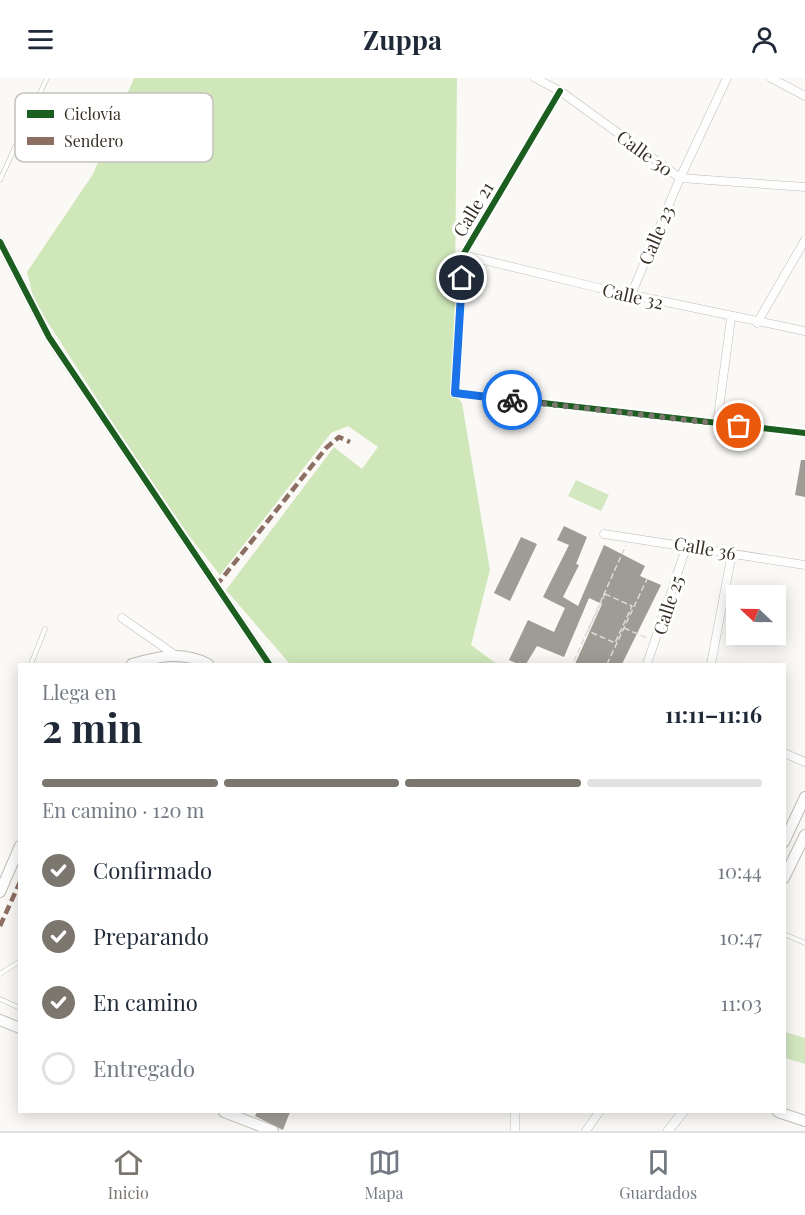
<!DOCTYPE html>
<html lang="es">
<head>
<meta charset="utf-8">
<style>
  :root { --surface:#fff; --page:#f2f2f3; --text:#1f2937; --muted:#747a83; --line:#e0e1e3; --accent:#7b766e }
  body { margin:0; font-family:"Playfair Display",serif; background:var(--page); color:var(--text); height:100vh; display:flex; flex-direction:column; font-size:22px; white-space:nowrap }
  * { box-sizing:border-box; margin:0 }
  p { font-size:20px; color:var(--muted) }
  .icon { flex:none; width:33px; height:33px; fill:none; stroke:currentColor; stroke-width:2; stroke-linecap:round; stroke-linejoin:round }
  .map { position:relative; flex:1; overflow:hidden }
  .panel { position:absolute; left:18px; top:585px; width:768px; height:450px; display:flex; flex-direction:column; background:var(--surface); border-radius:0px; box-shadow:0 3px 15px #0003 }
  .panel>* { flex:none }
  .needle { width:39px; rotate:292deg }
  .buttons { position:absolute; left:726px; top:507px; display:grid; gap:12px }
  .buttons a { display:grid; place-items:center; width:60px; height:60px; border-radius:0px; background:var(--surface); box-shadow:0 3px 15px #0003; font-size:30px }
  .pin { position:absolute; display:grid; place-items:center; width:51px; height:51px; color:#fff; margin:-26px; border:3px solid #fff; border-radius:50%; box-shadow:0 2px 6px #0007 }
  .courier { position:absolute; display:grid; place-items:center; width:60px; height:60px; margin:-30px; border:4px solid #1a73e8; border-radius:50%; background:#fff; color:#222; box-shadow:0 2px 8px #0007 }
  .headline em { font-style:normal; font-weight:700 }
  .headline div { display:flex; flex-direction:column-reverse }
  .headline { display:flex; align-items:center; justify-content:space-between; height:102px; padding:0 24px }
  h1 { font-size:39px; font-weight:700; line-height:45px }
  .bar { display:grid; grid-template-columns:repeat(4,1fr); gap:9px 6px; align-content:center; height:72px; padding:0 24px }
  .bar i { height:8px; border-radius:4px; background:var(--line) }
  .bar .active { background:var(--accent) }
  .bar p { grid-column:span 4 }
  ol { padding:0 24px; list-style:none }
  li { display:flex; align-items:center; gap:18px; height:66px }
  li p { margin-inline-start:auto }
  li .icon { padding:6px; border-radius:50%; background:var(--accent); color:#fff; stroke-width:4 }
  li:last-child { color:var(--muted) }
  li i { width:33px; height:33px; border:3px solid var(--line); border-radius:50% }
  header { display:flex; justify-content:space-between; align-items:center; height:78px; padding:0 24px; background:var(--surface); font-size:27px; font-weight:700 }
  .dock { display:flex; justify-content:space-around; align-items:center; height:84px; border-top:2px solid var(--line); background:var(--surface); font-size:16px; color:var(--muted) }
  .dock a { display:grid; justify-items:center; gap:3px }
  .dock .active { color:var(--accent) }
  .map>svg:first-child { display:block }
  .green { fill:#d3e7c1 }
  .forest { fill:#d0e7ba }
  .building { fill:#9f9b95 }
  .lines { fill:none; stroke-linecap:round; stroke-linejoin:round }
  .service-casing { stroke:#c0bcb6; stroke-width:5 }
  .minor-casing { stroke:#c0bcb6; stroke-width:9 }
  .tertiary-casing { stroke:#c0bcb6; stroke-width:10 }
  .secondary-casing { stroke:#c0bcb6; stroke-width:12 }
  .path { stroke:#dcdbda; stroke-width:1.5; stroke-dasharray:6 3; stroke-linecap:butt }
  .service { stroke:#fefefe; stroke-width:4 }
  .minor { stroke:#fefefe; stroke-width:8 }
  .tertiary { stroke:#fefefe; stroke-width:9 }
  .secondary { stroke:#fefefe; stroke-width:10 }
  .quiet { stroke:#8d6e63; stroke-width:4.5; stroke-dasharray:9 4.5; stroke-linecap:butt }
  .cycleway-casing { stroke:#fff; stroke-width:10 }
  .cycleway { stroke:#1b5e20; stroke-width:6 }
  .done { stroke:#7b766e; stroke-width:6; stroke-dasharray:0 10.8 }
  .route { stroke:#1a73e8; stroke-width:8 }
  .labels { text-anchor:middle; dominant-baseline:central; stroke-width:6; stroke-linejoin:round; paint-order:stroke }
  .street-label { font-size:18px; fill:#363024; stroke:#fff }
  .key { fill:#fff; stroke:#c3c1bd; stroke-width:1.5 }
  .key-label { font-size:16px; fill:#363024 }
</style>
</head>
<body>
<header><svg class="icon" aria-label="menu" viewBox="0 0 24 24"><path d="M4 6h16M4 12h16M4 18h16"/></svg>Zuppa<svg class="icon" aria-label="person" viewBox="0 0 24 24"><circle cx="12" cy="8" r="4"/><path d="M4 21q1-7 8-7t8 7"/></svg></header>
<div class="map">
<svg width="805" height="1053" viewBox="0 0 805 1053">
  <rect width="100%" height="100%" fill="#fbf9f6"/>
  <path class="green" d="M576,402l33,15 -8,16 -33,-15z
    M785,954l20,6v26l-20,-6z"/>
  <path class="forest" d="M134,0h323l-3,315 8,10 28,167 -19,75 26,19h-207l-64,-74 108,-143 28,22 16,-22 -30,-21 -17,7 -111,142 -52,-66 -134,-208 -7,-29 66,-98z"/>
  <path class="building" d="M801,382h4v37l-10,-2z
    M564,448l23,11 -11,27 3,1 -16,32 15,9 26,-61 41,21 -5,10 21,9 -39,79h-47l27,-60 -13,-6 -25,59 -27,-11 -11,18h-8l-9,-4 19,-40 26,12 11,-24 -22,-11 26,-52 -12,-5z
    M521,459l16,7 -27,57 -16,-8z
    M257,1034h33l-7,18 -28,-14z"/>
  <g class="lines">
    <g class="service-casing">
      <path id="service" d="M0,102l47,-102
        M31,586l14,-35
        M784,856l21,9
        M0,896l20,-13
        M0,921l20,9"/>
    </g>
    <g class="minor-casing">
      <path id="minor" d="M535,0l25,13 120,87 125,9
        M771,0l34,18
        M560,13l-97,164 -8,138 350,40
        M463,177l136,33 206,43
        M631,217l49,-117 47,-100
        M757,245l48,-83
        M717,346l14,-106
        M604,456l201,31
        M122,540l53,37
        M647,586l40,-119
        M711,586l21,-111
        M784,675l21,9
        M586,1053l13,-19"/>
    </g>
    <g class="tertiary-casing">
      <path id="tertiary" d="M0,164l49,95 220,327
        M515,1034v19
        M668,1053l15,-19"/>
    </g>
    <g class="secondary-casing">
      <path id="secondary" d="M132,586c27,-8 51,-13 76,0
        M784,764l21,-45
        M784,800l21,-43
        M0,814l20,-46
        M0,942l20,8
        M224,1034l49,19
        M778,1034l27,9"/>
    </g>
    <path class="path" d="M605,516l27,12 -17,37 -27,-12z
      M624,550l23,10
      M574,583l52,-116
      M607,586l40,-85"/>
    <use href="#service" class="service"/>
    <use href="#minor" class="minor"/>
    <use href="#tertiary" class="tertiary"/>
    <use href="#secondary" class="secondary"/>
    <path class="quiet" d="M216,508l110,-138 13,-11 11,5
      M0,848l20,-44"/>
    <g class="cycleway-casing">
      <path id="cycleway" d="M560,13l-97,164 -8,138 350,40
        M0,164l49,95 220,327"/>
    </g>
    <use href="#cycleway" class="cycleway"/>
  </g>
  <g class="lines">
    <path class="done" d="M512,322l227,26"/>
    <path class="route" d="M462,200l-7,115 57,7"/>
  </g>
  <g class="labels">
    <g class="street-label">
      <text transform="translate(645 75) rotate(36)">Calle 30</text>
      <text transform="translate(473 131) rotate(-59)">Calle 21</text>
      <text transform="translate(656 157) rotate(-67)">Calle 23</text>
      <text transform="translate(633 218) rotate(13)">Calle 32</text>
      <text transform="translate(705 470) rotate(10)">Calle 36</text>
      <text transform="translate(668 527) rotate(-72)">Calle 25</text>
    </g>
  </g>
  <rect x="15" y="15" width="198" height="69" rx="9" class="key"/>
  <rect x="27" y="32" width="27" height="8" fill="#1b5e20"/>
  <rect x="27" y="59" width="27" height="8" fill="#8d6e63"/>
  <g class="key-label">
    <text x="64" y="42">Ciclovía</text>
    <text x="64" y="69">Sendero</text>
  </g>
</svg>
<div class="buttons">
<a><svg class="needle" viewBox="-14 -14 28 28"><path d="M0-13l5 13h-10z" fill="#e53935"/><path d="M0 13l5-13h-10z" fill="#747a83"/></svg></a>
</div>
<div class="pin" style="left:739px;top:348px;background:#ea580c"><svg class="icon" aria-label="bag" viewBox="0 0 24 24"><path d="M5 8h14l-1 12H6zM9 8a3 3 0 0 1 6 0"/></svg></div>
<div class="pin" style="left:462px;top:200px;background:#1f2937"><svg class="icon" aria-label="home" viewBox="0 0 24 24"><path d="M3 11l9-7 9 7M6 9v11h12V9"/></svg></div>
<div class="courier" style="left:512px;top:322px"><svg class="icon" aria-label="bike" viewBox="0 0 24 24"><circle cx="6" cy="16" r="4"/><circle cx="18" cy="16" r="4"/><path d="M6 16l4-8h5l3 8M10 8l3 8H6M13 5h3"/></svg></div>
<section class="panel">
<div class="headline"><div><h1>2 min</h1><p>Llega en</p></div><em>11:11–11:16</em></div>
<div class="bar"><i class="active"></i><i class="active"></i><i class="active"></i><i></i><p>En camino · 120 m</p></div>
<ol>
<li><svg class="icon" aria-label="check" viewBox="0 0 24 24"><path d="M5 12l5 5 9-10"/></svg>Confirmado<p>10:44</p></li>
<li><svg class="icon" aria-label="check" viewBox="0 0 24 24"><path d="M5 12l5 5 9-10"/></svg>Preparando<p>10:47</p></li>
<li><svg class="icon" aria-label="check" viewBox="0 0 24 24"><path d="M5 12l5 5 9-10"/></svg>En camino<p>11:03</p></li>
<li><i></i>Entregado</li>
</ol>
</section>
</div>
<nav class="dock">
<a class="active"><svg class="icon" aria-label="home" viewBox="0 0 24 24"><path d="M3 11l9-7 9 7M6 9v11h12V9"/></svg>Inicio</a>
<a><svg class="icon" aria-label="map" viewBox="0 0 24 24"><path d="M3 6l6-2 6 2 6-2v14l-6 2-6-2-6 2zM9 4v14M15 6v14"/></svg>Mapa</a>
<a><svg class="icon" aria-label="saved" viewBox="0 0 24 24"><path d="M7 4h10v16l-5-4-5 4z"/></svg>Guardados</a>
</nav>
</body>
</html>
